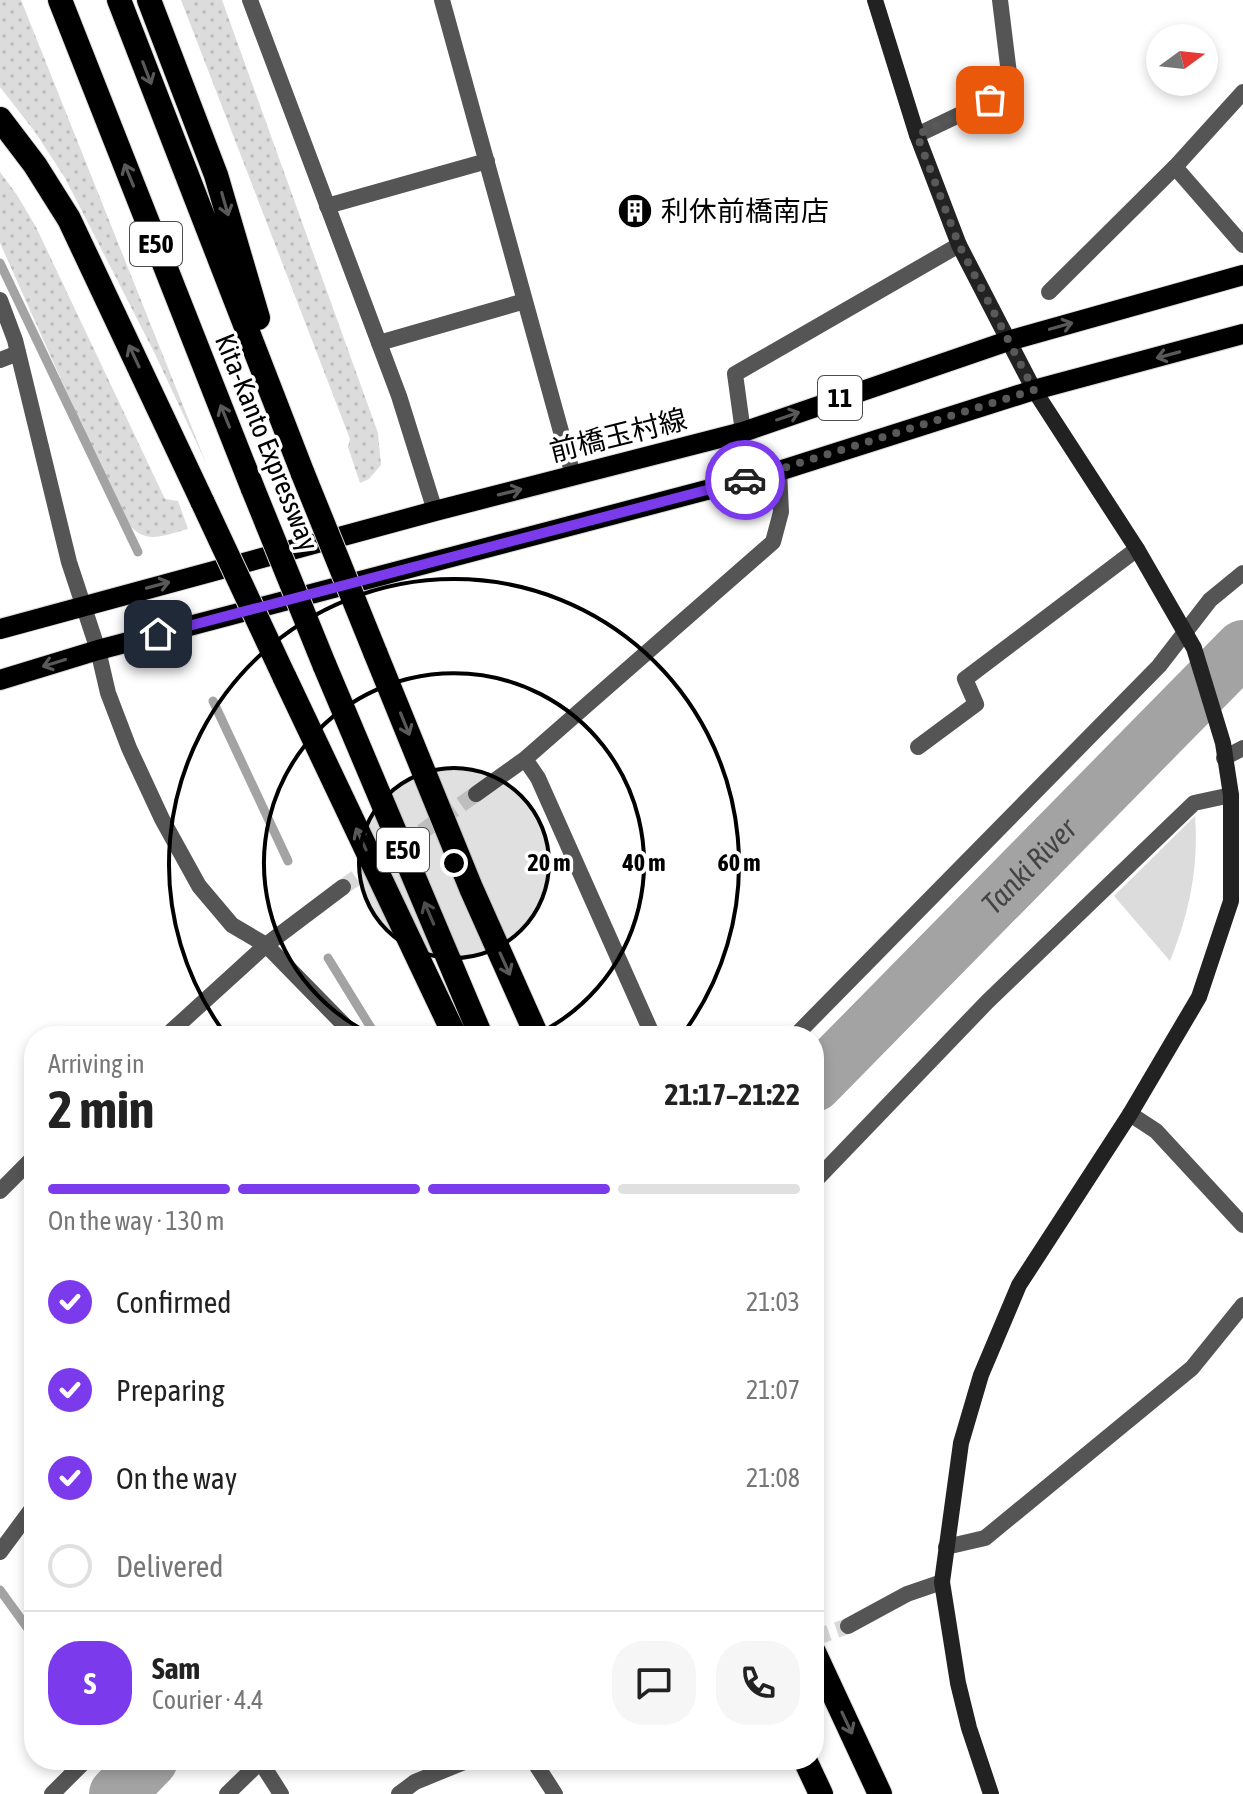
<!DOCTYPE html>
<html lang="en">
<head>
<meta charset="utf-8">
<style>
  :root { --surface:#fff; --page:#f6f6f6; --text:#222; --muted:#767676; --line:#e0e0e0; --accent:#7c3aed }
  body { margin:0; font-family:"Asap Condensed","Noto Sans JP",sans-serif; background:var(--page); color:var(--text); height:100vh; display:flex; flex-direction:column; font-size:30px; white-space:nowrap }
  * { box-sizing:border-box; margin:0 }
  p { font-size:26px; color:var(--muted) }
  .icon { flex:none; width:44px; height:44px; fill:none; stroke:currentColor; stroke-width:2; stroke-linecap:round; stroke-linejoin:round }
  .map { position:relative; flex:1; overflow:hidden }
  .side { position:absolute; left:24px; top:1026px; width:800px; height:744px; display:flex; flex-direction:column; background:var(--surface); border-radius:32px; box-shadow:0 4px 12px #0003 }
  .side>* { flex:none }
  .needle { width:52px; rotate:75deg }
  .buttons { position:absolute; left:1146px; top:24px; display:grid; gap:16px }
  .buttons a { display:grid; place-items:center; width:72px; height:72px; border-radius:50%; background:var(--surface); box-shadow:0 4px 12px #0003; font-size:40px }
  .pin { position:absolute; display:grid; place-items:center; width:68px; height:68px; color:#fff; margin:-34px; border-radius:16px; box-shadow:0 4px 12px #0006 }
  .courier { position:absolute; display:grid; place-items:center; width:80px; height:80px; margin:-40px; border:6px solid #7c3aed; border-radius:50%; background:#fff; color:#222; box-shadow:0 2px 10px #0007 }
  .head em { font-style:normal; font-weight:700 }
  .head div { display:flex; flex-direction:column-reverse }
  .head { display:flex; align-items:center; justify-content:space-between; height:136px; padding:0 24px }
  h1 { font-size:52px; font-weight:700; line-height:60px }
  .bar { display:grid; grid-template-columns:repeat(4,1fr); gap:12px 8px; align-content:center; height:96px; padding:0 24px }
  .bar i { height:10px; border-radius:6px; background:var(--line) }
  .bar .active { background:var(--accent) }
  .bar p { grid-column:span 4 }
  .line { display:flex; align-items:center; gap:20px; padding:0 24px; border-top:2px solid var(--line) }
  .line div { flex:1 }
  .round { display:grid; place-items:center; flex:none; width:84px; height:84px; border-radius:32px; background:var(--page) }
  ol { padding:0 24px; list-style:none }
  li { display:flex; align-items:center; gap:24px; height:88px }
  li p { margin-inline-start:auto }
  li .icon { padding:8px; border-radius:50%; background:var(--accent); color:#fff; stroke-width:4 }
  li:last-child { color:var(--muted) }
  li i { width:44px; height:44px; border:4px solid var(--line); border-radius:50% }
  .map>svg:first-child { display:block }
  .grass { fill:url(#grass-dots) }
  .park { fill:#dcdcdc }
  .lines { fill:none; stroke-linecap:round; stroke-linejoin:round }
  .stream { stroke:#a3a3a3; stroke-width:9 }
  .river { stroke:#a3a3a3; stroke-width:56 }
  .street-tunnel { stroke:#d9d9d9; stroke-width:16; stroke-dasharray:16 8; stroke-linecap:butt }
  .primary-casing { stroke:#dbdbdb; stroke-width:22 }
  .highway-casing { stroke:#dbdbdb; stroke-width:26 }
  .lane { stroke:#555; stroke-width:16 }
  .street { stroke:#555; stroke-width:16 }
  .secondary { stroke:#222; stroke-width:16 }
  .primary { stroke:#000; stroke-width:20 }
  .highway { stroke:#000; stroke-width:24 }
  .highway-bridge-casing { stroke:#dbdbdb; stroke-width:26; stroke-linecap:butt }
  .highway-bridge { stroke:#000; stroke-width:24 }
  .oneway { stroke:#595959 }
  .done { stroke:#595959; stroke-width:8; stroke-dasharray:0 14.4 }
  .route { stroke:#7c3aed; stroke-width:10 }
  .ring { fill:none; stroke:#000; stroke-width:4 }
  .labels { text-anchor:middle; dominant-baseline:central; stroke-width:7; stroke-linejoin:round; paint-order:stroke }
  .shield { fill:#fff; stroke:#4c4c4c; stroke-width:2 }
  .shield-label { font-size:26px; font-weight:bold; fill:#000 }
  .poi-label { font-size:28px; fill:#000; stroke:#fff; text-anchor:start }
  .street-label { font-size:28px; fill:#000; stroke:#fff }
  .water-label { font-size:30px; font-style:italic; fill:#444; stroke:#fff }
  .centre { fill:#000; stroke:#fff; stroke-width:4 }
  .ring-label { font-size:24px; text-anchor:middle; font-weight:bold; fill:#000; stroke:#fff; stroke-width:7; stroke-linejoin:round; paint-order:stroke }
</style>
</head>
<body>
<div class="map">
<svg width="1243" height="1794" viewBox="0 0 1243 1794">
  <defs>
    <pattern id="grass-dots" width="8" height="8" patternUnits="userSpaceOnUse" patternTransform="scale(2)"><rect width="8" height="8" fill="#dcdcdc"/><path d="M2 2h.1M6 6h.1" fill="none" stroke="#bbb" stroke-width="1.8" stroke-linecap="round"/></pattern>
  </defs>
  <rect width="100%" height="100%" fill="#fff"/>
  <path class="grass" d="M0,0h21l185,463 -51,-109 -90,-176 -30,-46 -35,-45z
    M181,0h41l156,433 3,32 -12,14 -9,4 -12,-36 2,-8z
    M0,172l17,23 19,32 129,272 13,2 10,28c-31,8 -43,17 -65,-11l-123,-275z"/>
  <path class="park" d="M1195,816c4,52 -6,97 -25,145l-56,-65z"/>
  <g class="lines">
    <path class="stream" d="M0,263l138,289
      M213,701l75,160
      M328,958l48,78
      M0,1590l34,47
      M123,1760l12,16"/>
    <g class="river">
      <path id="s1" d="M814,1084l429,-436"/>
      <path d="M117,1794l33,-34"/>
    </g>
    <path class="street-tunnel" d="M343,887l133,-93
      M814,1638l34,-12"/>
    <g class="primary-casing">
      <path id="primary" d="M0,629l435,-118 308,-79 265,-91 235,-66
        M0,680l98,-30 681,-179 255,-81 209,-56"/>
    </g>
    <g class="highway-casing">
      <path id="highway" d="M60,0l193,489
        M119,0l184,474
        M149,0l67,175 42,143
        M0,119l35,46 34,54 134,284
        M375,652l96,236 66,148
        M324,664l157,372
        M284,676l171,360
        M814,1652l66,142
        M805,1760l16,34"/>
    </g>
    <path class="lane" d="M442,0l131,475
      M917,135l94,-45 -11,-90
      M327,206l160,-45
      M1049,292l126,-125
      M379,343l146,-42
      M0,360l18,-7
      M743,432l-8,-58 224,-129
      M918,747l58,-43 -11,-25 172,-130
      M795,1036l364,-370 51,-66 33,-27
      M1130,1114l26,17 87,94
      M52,1794l34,-34"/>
    <path class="street" d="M250,0l149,396 36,115
      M1243,92l-68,75 68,78
      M0,300l15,40 54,222 29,88 10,43 21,55 33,71 37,67 33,39 34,20 89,91
      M1224,758l19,-10
      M525,759l13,19 115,258
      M476,794l49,-35 248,-217 8,-30 -2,-41
      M166,1036l100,-91 77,-58
      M814,1182l173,-180 207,-199 37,-8
      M0,1191l34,-34
      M946,1547l39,-9 207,-170 51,-63
      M0,1552l34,-46
      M848,1626l59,-32 35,-12
      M533,1760l22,34
      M260,1761l21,33
      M227,1794l35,-34
      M399,1794l16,-12 54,-22"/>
    <path class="secondary" d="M875,0l42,135 42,110 75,145 103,159 57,99 29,95 8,52v106l-32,96 -69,117 -111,171 -38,90 -20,68 -19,139 16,101 11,45 22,66"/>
    <use href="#primary" class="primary"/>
    <use href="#highway" class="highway"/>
    <g class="highway-bridge-casing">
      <path id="highway-bridge" d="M303,474l72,178
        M253,489l71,175
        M203,503l81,173"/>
    </g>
    <use href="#highway-bridge" class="highway-bridge"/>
  </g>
  <defs><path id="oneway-shaft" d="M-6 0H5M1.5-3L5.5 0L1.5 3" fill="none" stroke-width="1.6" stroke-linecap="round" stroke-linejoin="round" transform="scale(2)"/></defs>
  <g class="oneway">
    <use href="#oneway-shaft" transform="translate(147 73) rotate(69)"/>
    <use href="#oneway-shaft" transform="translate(129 175) rotate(-112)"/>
    <use href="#oneway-shaft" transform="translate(225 204) rotate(74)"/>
    <use href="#oneway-shaft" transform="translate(1061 326) rotate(-16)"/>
    <use href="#oneway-shaft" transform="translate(1168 355) rotate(165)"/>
    <use href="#oneway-shaft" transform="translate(134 356) rotate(-115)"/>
    <use href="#oneway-shaft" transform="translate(225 416) rotate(-112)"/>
    <use href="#oneway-shaft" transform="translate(788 416) rotate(-19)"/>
    <use href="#oneway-shaft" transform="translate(510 492) rotate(-14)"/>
    <use href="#oneway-shaft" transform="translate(158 585) rotate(-15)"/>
    <use href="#oneway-shaft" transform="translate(54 663) rotate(163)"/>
    <use href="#oneway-shaft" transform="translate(405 724) rotate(68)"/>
    <use href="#oneway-shaft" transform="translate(361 839) rotate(-115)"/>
    <use href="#oneway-shaft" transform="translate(429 913) rotate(-113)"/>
    <use href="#oneway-shaft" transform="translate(505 964) rotate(66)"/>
    <use href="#oneway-shaft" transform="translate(847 1723) rotate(65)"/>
  </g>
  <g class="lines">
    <path class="done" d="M745,480l289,-90 -75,-145 -42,-110 73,-35"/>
    <path class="route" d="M158,634l587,-154"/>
  </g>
  <circle cx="454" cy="863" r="95" fill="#000" fill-opacity=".12"/>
  <g class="ring">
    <circle cx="454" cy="863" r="95"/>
    <path d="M375 1036A190 190 0 1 1 533 1036"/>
    <path d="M226 1035A285 285 0 1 1 682 1035"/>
  </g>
  <defs>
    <g id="building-disc" transform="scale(1.8)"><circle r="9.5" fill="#000" stroke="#fff"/><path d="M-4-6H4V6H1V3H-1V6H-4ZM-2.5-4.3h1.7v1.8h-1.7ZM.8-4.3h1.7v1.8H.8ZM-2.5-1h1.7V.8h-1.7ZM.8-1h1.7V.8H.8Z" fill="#fff"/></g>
  </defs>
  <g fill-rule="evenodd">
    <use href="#building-disc" x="635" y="211"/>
  </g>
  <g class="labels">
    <g class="shield">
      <rect x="130" y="222" width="52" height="44" rx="6"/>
      <rect x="818" y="376" width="44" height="44" rx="6"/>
      <rect x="377" y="828" width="52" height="44" rx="6"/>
    </g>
    <g class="shield-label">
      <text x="156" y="244">E50</text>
      <text x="840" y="398">11</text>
      <text x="403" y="850">E50</text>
    </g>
    <g class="poi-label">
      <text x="661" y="211">利休前橋南店</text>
    </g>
    <g class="street-label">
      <text transform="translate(618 435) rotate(-14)">前橋玉村線</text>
      <text transform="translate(267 442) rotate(68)">Kita-Kanto Expressway</text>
    </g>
    <g class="water-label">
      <text stroke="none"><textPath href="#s1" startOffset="306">Tanki River</textPath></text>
    </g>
  </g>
  <circle cx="454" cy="863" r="12" class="centre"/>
  <g class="ring-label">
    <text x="549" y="871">20 m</text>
    <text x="644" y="871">40 m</text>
    <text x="739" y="871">60 m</text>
  </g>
</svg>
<div class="buttons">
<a><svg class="needle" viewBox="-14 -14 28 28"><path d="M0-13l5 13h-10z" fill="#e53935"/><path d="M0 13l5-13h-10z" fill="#767676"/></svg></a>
</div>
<div class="pin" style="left:990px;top:100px;background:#ea580c"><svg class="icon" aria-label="bag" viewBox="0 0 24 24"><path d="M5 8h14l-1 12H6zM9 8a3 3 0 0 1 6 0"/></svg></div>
<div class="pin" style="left:158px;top:634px;background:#1f2937"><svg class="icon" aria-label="home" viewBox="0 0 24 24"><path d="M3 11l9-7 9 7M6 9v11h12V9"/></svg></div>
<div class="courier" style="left:745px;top:480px"><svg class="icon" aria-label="car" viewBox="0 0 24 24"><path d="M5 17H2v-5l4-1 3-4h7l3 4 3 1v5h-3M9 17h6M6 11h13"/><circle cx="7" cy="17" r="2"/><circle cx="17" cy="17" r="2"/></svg></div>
<section class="side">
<div class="head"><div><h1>2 min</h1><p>Arriving in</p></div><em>21:17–21:22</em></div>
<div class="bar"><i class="active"></i><i class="active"></i><i class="active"></i><i></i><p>On the way · 130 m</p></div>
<ol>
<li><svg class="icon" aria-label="check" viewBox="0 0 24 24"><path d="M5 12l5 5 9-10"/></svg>Confirmed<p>21:03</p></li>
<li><svg class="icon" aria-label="check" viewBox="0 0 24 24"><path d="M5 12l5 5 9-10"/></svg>Preparing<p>21:07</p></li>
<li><svg class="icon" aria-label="check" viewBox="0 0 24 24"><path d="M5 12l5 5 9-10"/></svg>On the way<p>21:08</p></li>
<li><i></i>Delivered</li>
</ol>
<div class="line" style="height:144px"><b class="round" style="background:var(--accent);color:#fff">S</b><div><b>Sam</b><p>Courier · 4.4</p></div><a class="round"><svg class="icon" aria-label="chat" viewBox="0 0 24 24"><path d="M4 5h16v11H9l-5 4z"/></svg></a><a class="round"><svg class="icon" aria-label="phone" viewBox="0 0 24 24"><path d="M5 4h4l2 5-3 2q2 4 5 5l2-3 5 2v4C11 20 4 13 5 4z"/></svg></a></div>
</section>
</div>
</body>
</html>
